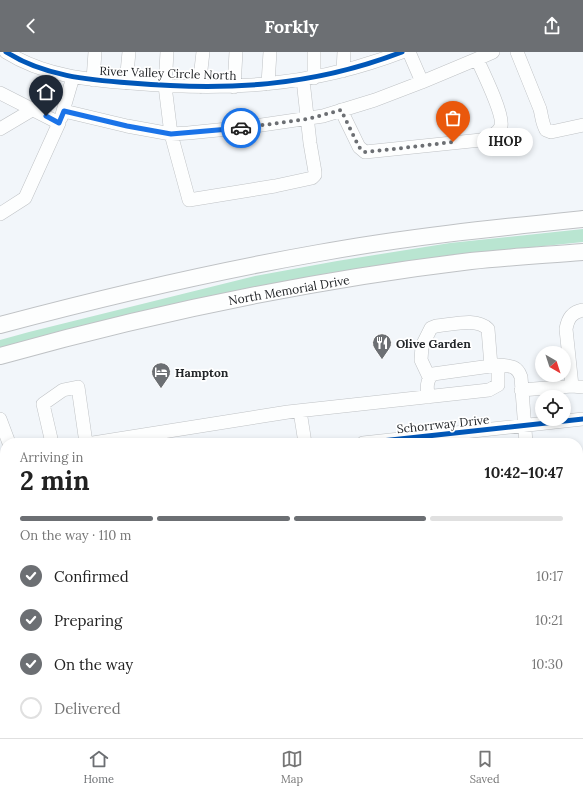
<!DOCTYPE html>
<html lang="en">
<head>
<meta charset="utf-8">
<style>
  :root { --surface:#fff; --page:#f2f2f2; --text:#222; --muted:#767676; --line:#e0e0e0; --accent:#6c6f73 }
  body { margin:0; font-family:Lora,serif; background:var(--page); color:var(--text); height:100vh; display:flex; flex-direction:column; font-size:15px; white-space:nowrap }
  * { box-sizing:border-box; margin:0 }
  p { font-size:13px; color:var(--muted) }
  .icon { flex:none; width:22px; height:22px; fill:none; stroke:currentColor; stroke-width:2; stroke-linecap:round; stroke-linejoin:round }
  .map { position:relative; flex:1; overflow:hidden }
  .details { position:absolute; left:0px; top:386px; width:583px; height:300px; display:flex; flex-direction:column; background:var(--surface); border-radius:16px 16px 0 0; box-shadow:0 2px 6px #0003 }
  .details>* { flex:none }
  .needle { width:26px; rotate:141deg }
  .buttons { position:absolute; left:535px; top:294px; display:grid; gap:8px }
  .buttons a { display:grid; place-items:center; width:36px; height:36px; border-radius:50%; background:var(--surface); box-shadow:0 2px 6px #0003; font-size:20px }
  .pin { position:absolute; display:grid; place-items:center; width:34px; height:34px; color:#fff; margin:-41px -17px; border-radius:50% 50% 50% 0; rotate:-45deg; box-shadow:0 0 4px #0007 }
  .pin .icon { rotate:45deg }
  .courier { position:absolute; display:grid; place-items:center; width:40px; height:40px; margin:-20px; border:3px solid #1a73e8; border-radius:50%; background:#fff; color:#222; box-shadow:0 1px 5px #0007 }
  .bubble { position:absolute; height:28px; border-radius:14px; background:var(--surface); box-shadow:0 2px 6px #0003; font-size:13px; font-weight:700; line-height:28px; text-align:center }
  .overview em { font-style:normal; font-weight:700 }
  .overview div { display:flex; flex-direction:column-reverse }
  .overview { display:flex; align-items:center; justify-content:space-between; height:68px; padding:0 20px }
  h1 { font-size:26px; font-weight:700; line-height:30px }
  .bar { display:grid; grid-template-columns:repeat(4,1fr); gap:6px 4px; align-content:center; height:48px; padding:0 20px }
  .bar i { height:5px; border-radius:3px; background:var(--line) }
  .bar .selected { background:var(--accent) }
  .bar p { grid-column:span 4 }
  ol { padding:0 20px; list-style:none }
  li { display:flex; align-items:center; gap:12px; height:44px }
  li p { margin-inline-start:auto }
  li .icon { padding:4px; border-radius:50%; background:var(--accent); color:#fff; stroke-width:4 }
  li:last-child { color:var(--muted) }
  li i { width:22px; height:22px; border:2px solid var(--line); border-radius:50% }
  header { display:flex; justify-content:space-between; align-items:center; height:52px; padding:0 20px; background:var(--accent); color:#fff; font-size:18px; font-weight:700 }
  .dock { display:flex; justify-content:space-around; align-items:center; height:56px; border-top:1px solid var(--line); background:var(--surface); font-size:11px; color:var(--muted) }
  .dock a { display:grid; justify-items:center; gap:2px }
  .dock .selected { color:var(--accent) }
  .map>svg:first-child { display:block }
  .green { fill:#b9e5d1 }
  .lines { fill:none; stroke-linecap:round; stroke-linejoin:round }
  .minor-casing { stroke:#bfc2c5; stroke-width:14 }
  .major-casing { stroke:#bfc2c5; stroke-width:18 }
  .minor { stroke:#fdfefe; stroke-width:13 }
  .major { stroke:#fdfefe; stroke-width:16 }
  .cycleway-casing { stroke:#fff; stroke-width:8 }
  .cycleway { stroke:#0057b8; stroke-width:5 }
  .done { stroke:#6c6f73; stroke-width:4; stroke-dasharray:0 7.2 }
  .route { stroke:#1a73e8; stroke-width:5 }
  .labels { text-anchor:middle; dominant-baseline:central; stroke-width:3.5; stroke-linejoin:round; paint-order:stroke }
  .street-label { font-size:12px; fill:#24272a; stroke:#fff }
  .poi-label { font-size:12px; font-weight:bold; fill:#24272a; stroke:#fff; text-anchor:start }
</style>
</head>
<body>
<header><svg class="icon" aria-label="back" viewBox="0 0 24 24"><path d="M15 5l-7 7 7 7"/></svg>Forkly<svg class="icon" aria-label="share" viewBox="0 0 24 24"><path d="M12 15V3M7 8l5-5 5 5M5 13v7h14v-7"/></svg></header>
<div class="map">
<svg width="583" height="686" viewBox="0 0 583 686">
  <rect width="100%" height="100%" fill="#f2f6fa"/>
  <path class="green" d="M583,177v13l-144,15 -439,91v-8l29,-8 226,-56 82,-15 113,-18z
    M215,681h44l-2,5h-40z"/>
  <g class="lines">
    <g class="minor-casing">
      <path id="minor" d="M6,0c38,24 82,28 125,31 95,8 180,4 271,-31
        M167,0l-2,34 6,48 18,66 86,-14 37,-8 3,-3v-3l-5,-29 -7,-63
        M517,0l23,57c2,8 2,14 6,21l5,2 32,-7
        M477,7l16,-7
        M343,19l1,-19
        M314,26v-26
        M93,28l2,-28
        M126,31l3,-31
        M268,32l2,-32
        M199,35l4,-35
        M234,35l2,-35
        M0,41l59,30 -34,75 -25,16
        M341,58l18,37 6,5 116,-12c7,-3 17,-5 20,-14 3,-11 -18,-54 -24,-67l-55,23
        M64,59l63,15 44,8 17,-1 60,-6 75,-11 52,-16 47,-18 -13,-30
        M61,66l12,-41
        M0,77l32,-19
        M429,325l-8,-17 1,-14 9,-18 5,-2c16,-1 40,-9 52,3l3,37
        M572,334l-6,-57c2,-11 6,-17 17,-19
        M521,338l51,-4 11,1
        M428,345c-1,-9 -2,-17 5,-23l65,-9
        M300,359l5,32
        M0,367l9,24
        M52,391l-9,-39 20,-14 15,-3 8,56
        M93,391l195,-31 201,-22 9,-5v-20c11,1 19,0 23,12l5,66
        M363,391l220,-24
        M0,453l5,-1
        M26,686l13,-5
        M267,686l2,-5
        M343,686l1,-5
        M407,686l2,-5
        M485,686l1,-5"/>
    </g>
    <g class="major-casing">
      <path id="major" d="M0,273c105,-28 211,-53 319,-72 87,-16 176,-25 264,-34
        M0,304c154,-43 312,-76 471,-95 38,-4 75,-6 112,-9"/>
    </g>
    <use href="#minor" class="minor"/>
    <use href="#major" class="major"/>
    <g class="cycleway-casing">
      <path id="cycleway" d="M6,0c38,24 82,28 125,31 95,8 180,4 271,-31
        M363,391l220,-24"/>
    </g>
    <use href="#cycleway" class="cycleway"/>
  </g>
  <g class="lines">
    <path class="done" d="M241,76l67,-9 33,-9 18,37 5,5 30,-3 59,-7"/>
    <path class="route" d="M46,64l13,7 5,-12 63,15 44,8 70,-6"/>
  </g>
  <defs>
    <g id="restaurant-pin" transform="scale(1)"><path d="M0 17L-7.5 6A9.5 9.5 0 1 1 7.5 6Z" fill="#6c6f73" stroke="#fff"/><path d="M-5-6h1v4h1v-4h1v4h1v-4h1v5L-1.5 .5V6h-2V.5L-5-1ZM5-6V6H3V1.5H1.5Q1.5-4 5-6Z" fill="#fff"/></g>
    <g id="hotel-pin" transform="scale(1)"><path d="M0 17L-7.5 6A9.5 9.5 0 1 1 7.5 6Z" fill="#6c6f73" stroke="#fff"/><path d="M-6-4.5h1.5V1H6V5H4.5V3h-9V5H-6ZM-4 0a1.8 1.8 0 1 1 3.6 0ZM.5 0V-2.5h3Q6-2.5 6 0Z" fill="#fff"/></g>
  </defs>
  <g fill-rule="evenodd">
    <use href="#restaurant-pin" x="382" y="291"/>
    <use href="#hotel-pin" x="161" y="320"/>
  </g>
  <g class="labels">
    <g class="street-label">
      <text transform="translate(168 21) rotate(2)">River Valley Circle North</text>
      <text transform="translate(289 238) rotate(-10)">North Memorial Drive</text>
      <text transform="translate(443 372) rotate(-6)">Schorrway Drive</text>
    </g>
    <g class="poi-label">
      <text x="396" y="291">Olive Garden</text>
      <text x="175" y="320">Hampton</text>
    </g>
  </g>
</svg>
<div class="buttons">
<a><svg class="needle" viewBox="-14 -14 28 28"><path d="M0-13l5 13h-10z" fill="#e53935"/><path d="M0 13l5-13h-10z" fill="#767676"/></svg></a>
<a><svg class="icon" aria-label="locate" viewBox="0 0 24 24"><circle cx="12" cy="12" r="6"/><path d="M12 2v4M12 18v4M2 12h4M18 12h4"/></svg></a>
</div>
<div class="pin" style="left:453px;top:90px;background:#ea580c"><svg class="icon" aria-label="bag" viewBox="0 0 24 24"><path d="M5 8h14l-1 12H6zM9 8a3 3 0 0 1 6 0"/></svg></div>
<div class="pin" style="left:46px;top:64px;background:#1f2937"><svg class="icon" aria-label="home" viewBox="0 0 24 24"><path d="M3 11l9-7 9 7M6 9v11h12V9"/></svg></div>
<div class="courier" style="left:241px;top:76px"><svg class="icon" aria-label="car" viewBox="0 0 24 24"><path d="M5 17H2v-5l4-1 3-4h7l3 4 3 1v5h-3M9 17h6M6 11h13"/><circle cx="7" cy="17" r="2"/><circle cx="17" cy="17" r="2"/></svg></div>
<div class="bubble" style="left:477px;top:76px;width:56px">IHOP</div>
<section class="details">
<div class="overview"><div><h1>2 min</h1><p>Arriving in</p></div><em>10:42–10:47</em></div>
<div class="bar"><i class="selected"></i><i class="selected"></i><i class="selected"></i><i></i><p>On the way · 110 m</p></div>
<ol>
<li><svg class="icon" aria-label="check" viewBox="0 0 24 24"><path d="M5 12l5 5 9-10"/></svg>Confirmed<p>10:17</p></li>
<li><svg class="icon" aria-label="check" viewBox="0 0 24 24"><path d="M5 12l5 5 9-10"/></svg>Preparing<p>10:21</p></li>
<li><svg class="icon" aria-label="check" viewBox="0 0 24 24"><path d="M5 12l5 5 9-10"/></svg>On the way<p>10:30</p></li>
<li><i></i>Delivered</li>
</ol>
</section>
</div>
<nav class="dock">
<a class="selected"><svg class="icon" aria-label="home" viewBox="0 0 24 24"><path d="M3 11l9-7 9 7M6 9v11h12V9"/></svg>Home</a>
<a><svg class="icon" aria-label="map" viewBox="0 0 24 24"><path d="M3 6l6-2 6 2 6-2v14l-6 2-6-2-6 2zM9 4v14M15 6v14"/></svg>Map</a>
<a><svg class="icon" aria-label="saved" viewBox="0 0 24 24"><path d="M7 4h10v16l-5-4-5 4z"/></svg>Saved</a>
</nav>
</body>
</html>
